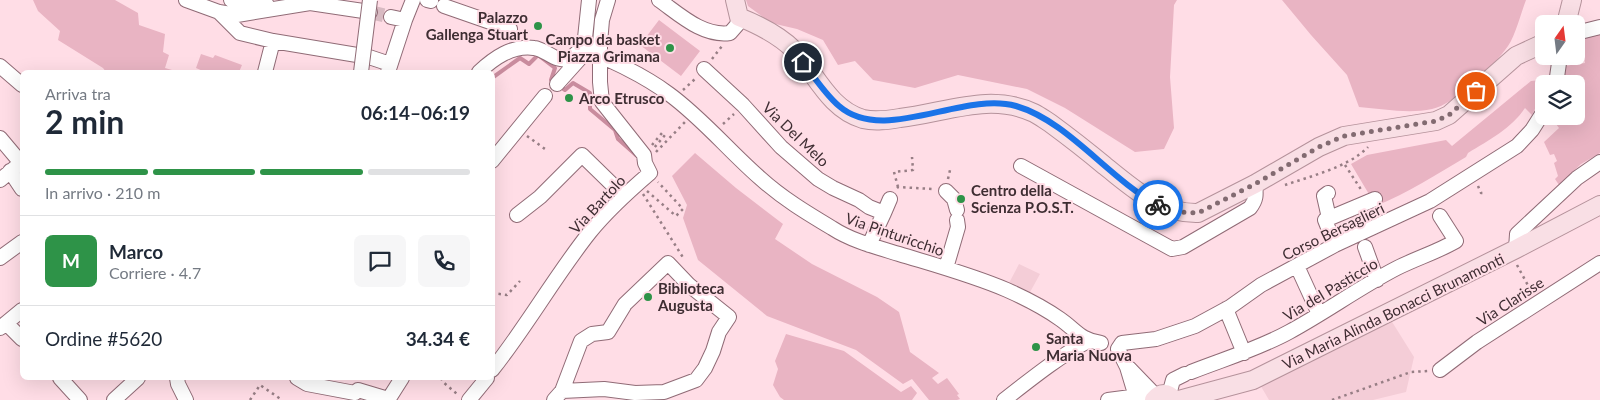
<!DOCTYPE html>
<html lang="it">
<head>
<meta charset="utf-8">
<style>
  :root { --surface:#fff; --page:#f6f6f7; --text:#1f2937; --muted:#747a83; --line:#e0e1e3; --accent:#2e9348 }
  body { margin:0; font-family:Lato,sans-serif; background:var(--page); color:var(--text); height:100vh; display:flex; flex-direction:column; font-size:19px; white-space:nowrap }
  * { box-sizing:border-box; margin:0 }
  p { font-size:16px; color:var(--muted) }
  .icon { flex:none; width:28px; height:28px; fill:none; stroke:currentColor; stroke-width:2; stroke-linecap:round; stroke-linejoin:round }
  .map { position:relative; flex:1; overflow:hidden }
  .drawer { position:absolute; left:20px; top:70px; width:475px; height:310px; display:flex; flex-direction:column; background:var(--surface); border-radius:8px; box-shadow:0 5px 20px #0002 }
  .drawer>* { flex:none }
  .needle { width:32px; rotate:14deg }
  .buttons { position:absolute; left:1535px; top:15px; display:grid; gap:10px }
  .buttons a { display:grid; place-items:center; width:50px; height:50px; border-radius:8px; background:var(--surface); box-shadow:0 5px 20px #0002; font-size:25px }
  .pin { position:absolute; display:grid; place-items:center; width:42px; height:42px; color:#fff; margin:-21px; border:2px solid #fff; border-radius:50%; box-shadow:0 1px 5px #0007 }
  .courier { position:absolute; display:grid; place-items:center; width:50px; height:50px; margin:-25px; border:4px solid #1a73e8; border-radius:50%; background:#fff; color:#222; box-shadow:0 1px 6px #0007 }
  .head em { font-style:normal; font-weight:700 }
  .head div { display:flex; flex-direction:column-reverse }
  .head { display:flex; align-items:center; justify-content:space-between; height:85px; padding:0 25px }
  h1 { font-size:32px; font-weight:700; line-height:38px }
  .bar { display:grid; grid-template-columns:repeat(4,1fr); gap:8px 5px; align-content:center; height:60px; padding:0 25px }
  .bar i { height:6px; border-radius:4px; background:var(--line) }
  .bar .on { background:var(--accent) }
  .bar p { grid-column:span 4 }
  .line { display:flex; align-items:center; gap:12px; padding:0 25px; border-top:1px solid var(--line) }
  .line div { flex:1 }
  .round { display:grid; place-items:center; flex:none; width:52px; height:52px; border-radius:8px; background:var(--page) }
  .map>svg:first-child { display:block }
  .built { fill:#f4cdd7 }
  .green { fill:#e9b4c3 }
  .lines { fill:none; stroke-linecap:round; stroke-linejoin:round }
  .stream { stroke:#c98c9e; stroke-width:4 }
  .minor-tunnel { stroke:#d8bac2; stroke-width:14; stroke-dasharray:14 7; stroke-linecap:butt }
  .minor-casing { stroke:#906b76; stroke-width:16 }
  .major-casing { stroke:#b5929b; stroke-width:20 }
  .path { stroke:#977e85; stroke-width:2.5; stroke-dasharray:2.5 4; stroke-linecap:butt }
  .minor { stroke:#fff; stroke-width:14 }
  .major { stroke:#f9dfe5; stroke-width:18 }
  .minor-bridge-casing { stroke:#906b76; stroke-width:16; stroke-linecap:butt }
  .minor-bridge { stroke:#fff; stroke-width:14 }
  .done { stroke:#826b71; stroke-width:5; stroke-dasharray:0 9 }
  .route { stroke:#1a73e8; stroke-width:6 }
  .poi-dot { fill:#2e9348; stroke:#ffdde6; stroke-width:2 }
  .labels { text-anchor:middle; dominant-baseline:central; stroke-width:4; stroke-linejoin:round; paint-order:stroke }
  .poi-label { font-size:15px; font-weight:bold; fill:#3e2d32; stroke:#ffdde6; text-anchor:start }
  .street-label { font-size:15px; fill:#3e2d32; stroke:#ffdde6 }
</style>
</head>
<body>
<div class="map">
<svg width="1600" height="400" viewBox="0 0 1600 400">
  <rect width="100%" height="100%" fill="#ffdde6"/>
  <path class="built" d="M1019,264l21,10 -11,20 -20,-11z
    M1389,317l25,40 -8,35 -33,8h-104l-10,-17z"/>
  <path class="green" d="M33,0h82l23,13 1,12 26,9 -2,18 6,3 -4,13 14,4h-73l-3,-4 -45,-28 2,-9 -22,-20z
    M746,0h431l-3,5 -4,72 4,51 -10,21 -29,3 -70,-44 -38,-19 -69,-14 -43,13 -42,-8 -18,-19 -17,4 -15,-25 -26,-11 -26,-6 -23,-17z
    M1282,0h244c-5,13 -11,36 -18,46 -13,19 -54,59 -76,63 -23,5 -49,0 -73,-2l-12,-32 -36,-40z
    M659,20l41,31 -19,25 -41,-31z
    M1600,32v121l-19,11 -22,21 -4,-6 3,-3 -4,-13 3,-2 -3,-7 -4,1 -6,-13 15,-14 -9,-12h26v-32h-17l5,-18 21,-3 -4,-21 1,-5z
    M201,54l12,4 2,-3 27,10 -3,7h-34l-9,-4z
    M1549,79l-2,5h-3v7l-12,24 -7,-7c-14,21 -36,32 -57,45l-2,4c-29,17 -58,36 -90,49l-25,-42 16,-9 79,-15 6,6 79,-65z
    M695,153l41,35 47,36 -8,15 37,25 65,33 22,15 11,40 29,21 -7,5 6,6 9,-6 12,16 -2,1 3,4 -3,1h-28l-17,-21 -9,5 -47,-34 -89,-34 -69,-56 -15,-42 4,-13 -15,-29z
    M786,334l58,17 57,41 10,-6 6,7 -5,7h-128l-4,-3 -7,-12 5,-16 -3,-8z"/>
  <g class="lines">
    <path class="stream" d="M492,78l28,-20 9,6 9,-9 17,13 -4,12 14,10 8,-7 17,10v16l25,21 3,9 18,16"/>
    <path class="minor-tunnel" d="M370,12l21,5"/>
    <g class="minor-casing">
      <path id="minor" d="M186,0l33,12 18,3 73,-12 60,9
        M231,0l36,5
        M427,0l4,1
        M659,0c20,14 44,37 71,33l7,-8 2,-8
        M444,6l66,23
        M219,12l21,21 33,8 96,16 21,7
        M391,17l14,3
        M1576,33l24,-6
        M582,48c30,13 60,26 87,46 33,24 60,57 91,84 22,20 47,35 72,50 20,13 44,19 67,26 36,11 73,21 108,36 18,8 36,17 53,29 16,11 20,21 41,24
        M582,48l3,-10 4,-38
        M0,66l22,19
        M704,69l39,36 38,42 37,32 15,9 26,12 10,7 15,6 -15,32
        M265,72l8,-31
        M388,72l17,-52 8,-20
        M479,72c15,-14 33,-27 55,-24 12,1 22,16 36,10 4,-2 8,-7 12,-10
        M557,84l26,-29
        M1556,84l4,-28
        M0,138l21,25
        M492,161l53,-65
        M1021,166l151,83 11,-2 67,-39c7,-9 6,-14 5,-24
        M10,171l12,18
        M0,180l22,-18
        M946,191l8,8 3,11
        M1328,193l-4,3 5,22
        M884,213l6,-14
        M517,215l23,-18 42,-42 42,41
        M1335,245l-10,-25 50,-21
        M1365,247l12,33
        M1516,249l1,-15 60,-56 23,-16
        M0,258l22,-16
        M1297,266l22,48
        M946,268l12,-41 -1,-7
        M1226,309l18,44
        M6,323l16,16
        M0,328l22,-18
        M1118,349l4,-6 34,-4 39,-13 35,-19 31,-22 74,-40 95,-44 87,-55 15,-16 12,-19
        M1118,349l9,18 6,20 12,13
        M1129,368l27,28
        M492,370c35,-44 63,-94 98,-138 18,-22 39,-41 60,-59l-5,-10 -1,-8 -42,-53 -2,-20v-39l2,-23 6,-20
        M1440,370l37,-28 123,-79
        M1191,372c33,-13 67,-23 98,-40 37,-20 71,-45 108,-64 20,-10 40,-16 59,-27l-16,-25
        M60,378l20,22
        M177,378l1,6 8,16
        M297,378l10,6 48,9 3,-3 30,9
        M1169,395l4,-15 12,-6
        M114,400l24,-22
        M388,400l14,-22
        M469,400l18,-22
        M554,400l8,-9 42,-2 31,4 29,-1 32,-12 9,-12 8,-17 6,-19 10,-15 -40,-32 -21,-22 -43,41 -17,28 -16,2 -11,7 -19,50
        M1004,400c27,-21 54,-43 84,-59
        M1108,400l23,-3"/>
    </g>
    <g class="major-casing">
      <path id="major" d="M735,0l4,17c20,8 40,18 55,33 22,24 35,59 69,69 12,3 25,1 37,-1 45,-5 90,-26 134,-5 6,3 11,7 16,10 19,14 37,28 55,43 28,22 55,48 93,47l57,-29 64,-37 25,-11 92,-15 13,-6 67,-59 28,-13
        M1566,24l6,-24
        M1154,400c6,-8 14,-8 20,0
        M1179,400l74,-20 263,-131 84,-44"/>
    </g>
    <path class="path" d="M712,59l10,-13
      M683,90l12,-11
      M723,124l11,-10
      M527,136l18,13
      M652,145l10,-12 3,2 -11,13
      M656,152l29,-30
      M1345,165l17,26
      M948,179l2,-9
      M1285,185c26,-9 64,-18 83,-38
      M1478,186l3,7h5
      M898,187l-4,-15 19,-2 -1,-13
      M897,188l1,-1 35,2
      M647,191l29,25 7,-7 -25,-27
      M643,194l41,65
      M1517,265l15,28
      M492,293l15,2 13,-14
      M441,378l2,4 14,12
      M250,400l10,-15 22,15
      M1332,400l79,-28 17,-1"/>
    <use href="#minor" class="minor"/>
    <use href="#major" class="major"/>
    <g class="minor-bridge-casing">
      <path id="minor-bridge" d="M361,72l9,-72"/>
    </g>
    <use href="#minor-bridge" class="minor-bridge"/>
  </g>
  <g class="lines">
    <path class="done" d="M1158,205l22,7 18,1 57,-29 64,-37 25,-11 92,-15 13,-6 27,-24"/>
    <path class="route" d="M803,62c11,15 22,32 36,44 45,39 123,-15 177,0 52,15 93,73 142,99"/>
  </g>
  <g class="poi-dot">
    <circle cx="538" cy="26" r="5"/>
    <circle cx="670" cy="48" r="5"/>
    <circle cx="569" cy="98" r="5"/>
    <circle cx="961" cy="199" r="5"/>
    <circle cx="648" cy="297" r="5"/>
    <circle cx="1036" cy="347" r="5"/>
  </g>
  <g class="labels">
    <g class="poi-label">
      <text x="528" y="17" text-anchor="end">Palazzo<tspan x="528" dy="17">Gallenga Stuart</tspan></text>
      <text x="660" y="39" text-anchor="end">Campo da basket<tspan x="660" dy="17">Piazza Grimana</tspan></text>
      <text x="579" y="98">Arco Etrusco</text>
      <text x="971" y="190">Centro della<tspan x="971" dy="17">Scienza P.O.S.T.</tspan></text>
      <text x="658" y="288">Biblioteca<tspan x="658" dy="17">Augusta</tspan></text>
      <text x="1046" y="338">Santa<tspan x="1046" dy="17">Maria Nuova</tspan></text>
    </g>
    <g class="street-label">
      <text transform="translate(796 134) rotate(44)">Via Del Melo</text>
      <text transform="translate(597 204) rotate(-47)">Via Bartolo</text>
      <text transform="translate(1333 231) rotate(-26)">Corso Bersaglieri</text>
      <text transform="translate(895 234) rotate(19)">Via Pinturicchio</text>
      <text transform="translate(1330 289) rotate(-31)">Via del Pasticcio</text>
      <text transform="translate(1510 301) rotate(-33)">Via Clarisse</text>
      <text transform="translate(1393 311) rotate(-26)">Via Maria Alinda Bonacci Brunamonti</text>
    </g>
  </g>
</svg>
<div class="buttons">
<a><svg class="needle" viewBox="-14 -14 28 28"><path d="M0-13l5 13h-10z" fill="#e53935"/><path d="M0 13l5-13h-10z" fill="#747a83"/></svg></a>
<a><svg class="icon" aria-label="layers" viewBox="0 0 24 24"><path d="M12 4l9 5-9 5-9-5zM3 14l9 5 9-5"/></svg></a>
</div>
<div class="pin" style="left:1476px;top:91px;background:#ea580c"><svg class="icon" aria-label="bag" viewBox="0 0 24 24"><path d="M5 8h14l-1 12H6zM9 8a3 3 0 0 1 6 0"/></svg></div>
<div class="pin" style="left:803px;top:62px;background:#1f2937"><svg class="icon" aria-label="home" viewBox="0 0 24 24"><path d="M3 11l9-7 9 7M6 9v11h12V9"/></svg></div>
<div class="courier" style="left:1158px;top:205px"><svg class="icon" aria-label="bike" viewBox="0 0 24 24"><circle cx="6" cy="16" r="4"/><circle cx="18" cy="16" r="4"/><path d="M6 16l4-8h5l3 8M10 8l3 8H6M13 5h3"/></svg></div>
<section class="drawer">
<div class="head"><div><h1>2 min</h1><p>Arriva tra</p></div><em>06:14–06:19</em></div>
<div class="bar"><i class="on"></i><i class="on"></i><i class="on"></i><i></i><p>In arrivo · 210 m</p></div>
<div class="line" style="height:90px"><b class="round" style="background:var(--accent);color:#fff">M</b><div><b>Marco</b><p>Corriere · 4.7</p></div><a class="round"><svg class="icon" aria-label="chat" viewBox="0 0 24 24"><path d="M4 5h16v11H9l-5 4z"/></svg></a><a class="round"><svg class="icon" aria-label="phone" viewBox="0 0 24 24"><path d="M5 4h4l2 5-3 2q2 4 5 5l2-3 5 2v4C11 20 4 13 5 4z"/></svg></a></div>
<div class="line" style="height:65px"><div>Ordine #5620</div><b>34.34 €</b></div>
</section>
</div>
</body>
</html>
